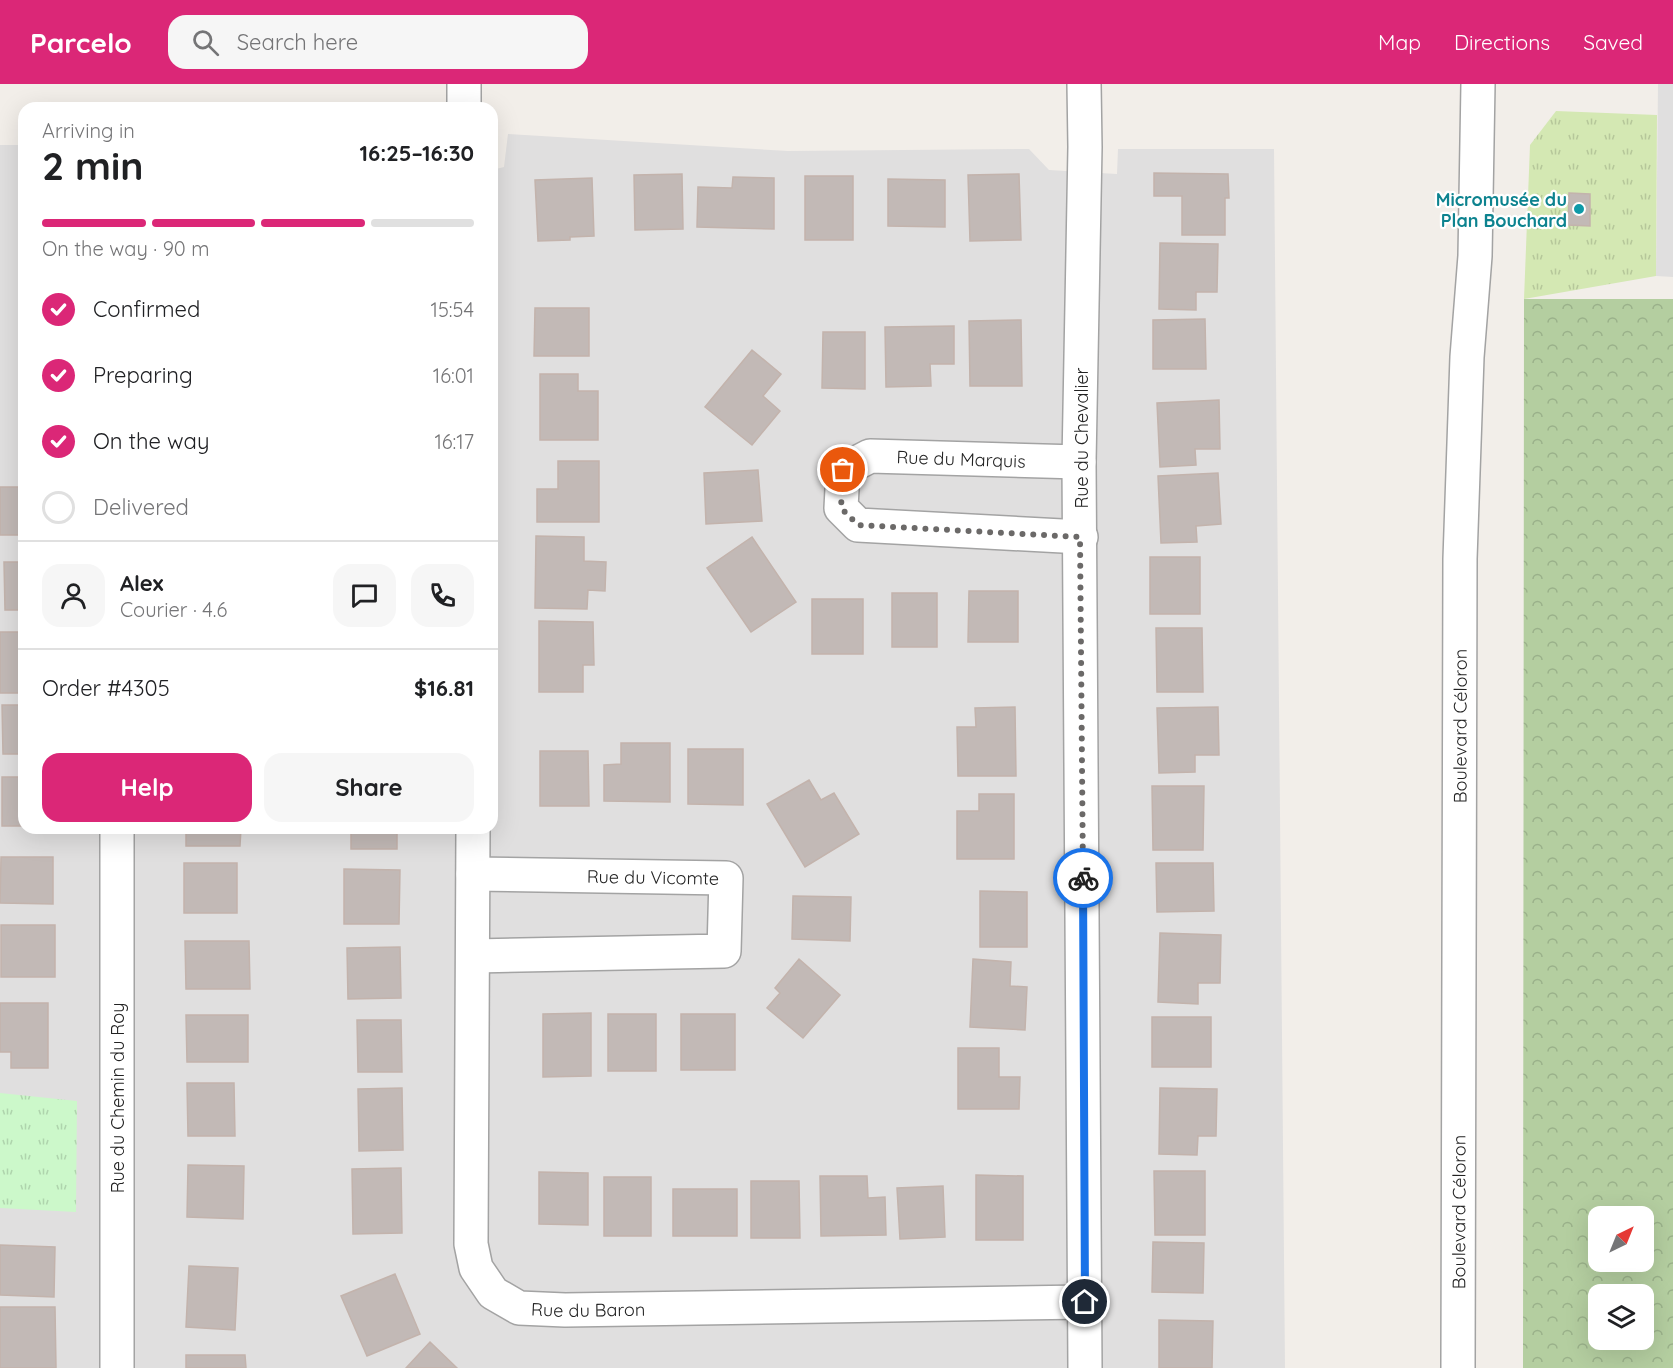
<!DOCTYPE html>
<html lang="en">
<head>
<meta charset="utf-8">
<style>
  :root { --surface:#fff; --page:#f6f6f6; --text:#202124; --muted:#757577; --line:#e0e0e0; --accent:#db2777 }
  body { margin:0; font-family:Quicksand,sans-serif; background:var(--page); color:var(--text); height:100vh; display:flex; flex-direction:column; font-size:22px; white-space:nowrap }
  * { box-sizing:border-box; margin:0 }
  p { font-size:20px; color:var(--muted) }
  .icon { flex:none; width:33px; height:33px; fill:none; stroke:currentColor; stroke-width:2; stroke-linecap:round; stroke-linejoin:round }
  .map { position:relative; flex:1; overflow:hidden }
  .drawer { position:absolute; left:18px; top:18px; width:480px; height:732px; display:flex; flex-direction:column; background:var(--surface); border-radius:18px; box-shadow:0 6px 24px #0002 }
  .drawer>* { flex:none }
  .needle { width:39px; rotate:43deg }
  .buttons { position:absolute; left:1588px; top:1122px; display:grid; gap:12px }
  .buttons a { display:grid; place-items:center; width:66px; height:66px; border-radius:12px; background:var(--surface); box-shadow:0 6px 24px #0002; font-size:30px }
  .pin { position:absolute; display:grid; place-items:center; width:51px; height:51px; color:#fff; margin:-26px; border:3px solid #fff; border-radius:50%; box-shadow:0 2px 6px #0007 }
  .courier { position:absolute; display:grid; place-items:center; width:60px; height:60px; margin:-30px; border:4px solid #1a73e8; border-radius:50%; background:#fff; color:#222; box-shadow:0 2px 8px #0007 }
  .head em { font-style:normal; font-weight:700 }
  .head div { display:flex; flex-direction:column-reverse }
  .head { display:flex; align-items:center; justify-content:space-between; height:102px; padding:0 24px }
  h1 { font-size:39px; font-weight:700; line-height:45px }
  .bar { display:grid; grid-template-columns:repeat(4,1fr); gap:9px 6px; align-content:center; height:72px; padding:0 24px }
  .bar i { height:8px; border-radius:4px; background:var(--line) }
  .bar .selected { background:var(--accent) }
  .bar p { grid-column:span 4 }
  .line { display:flex; align-items:center; gap:15px; padding:0 24px; border-top:2px solid var(--line) }
  .line div { flex:1 }
  .round { display:grid; place-items:center; flex:none; width:63px; height:63px; border-radius:18px; background:var(--page) }
  ol { padding:0 24px; list-style:none }
  li { display:flex; align-items:center; gap:18px; height:66px }
  li p { margin-inline-start:auto }
  li .icon { padding:6px; border-radius:50%; background:var(--accent); color:#fff; stroke-width:4 }
  li:last-child { color:var(--muted) }
  li i { width:33px; height:33px; border:3px solid var(--line); border-radius:50% }
  .primary-button { display:flex; gap:12px; margin-top:auto; padding:12px 24px }
  .primary-button a { flex:1; height:69px; border-radius:18px; background:var(--accent); color:#fff; font-size:24px; font-weight:700; line-height:69px; text-align:center }
  .primary-button a+a { background:var(--page); color:var(--text) }
  header { display:flex; align-items:center; gap:36px; box-sizing:border-box; height:84px; padding:0 30px; background:var(--accent); color:#fff }
  header strong { font-size:28px }
  nav { display:flex; gap:33px; margin-inline-start:auto; font-size:21px }
  .search { width:420px; height:54px; background:var(--page); display:flex; align-items:center; gap:15px; box-sizing:border-box; padding:0 21px; border-radius:18px; color:var(--muted); font-size:22px }
  .map>svg:first-child { display:block }
  .residential { fill:#e0dfdf }
  .grass { fill:url(#grass-tufts) }
  .forest { fill:url(#forest-crowns); fill-rule:evenodd }
  .park { fill:url(#park-tufts) }
  .building { fill:#c2b9b6; stroke:#c3b3ac; stroke-width:1.5 }
  .lines { fill:none; stroke-linecap:round; stroke-linejoin:round }
  .minor-casing { stroke:#a3a3a3; stroke-width:36 }
  .minor { stroke:#fff; stroke-width:33 }
  .done { stroke:#6b6968; stroke-width:6; stroke-dasharray:0 10.8 }
  .route { stroke:#1a73e8; stroke-width:8 }
  .culture-dot { fill:#0f9aa8; stroke:#fff; stroke-width:2 }
  .labels { text-anchor:middle; dominant-baseline:central; stroke-width:4.5; stroke-linejoin:round; paint-order:stroke }
  .culture-label { font-size:18px; font-weight:bold; fill:#0d838f; stroke:#fff; text-anchor:end }
  .street-label { font-size:18px; fill:#222; stroke:#fff }
</style>
</head>
<body>
<header>
<strong>Parcelo</strong>
<div class="search"><svg class="icon" aria-label="search" viewBox="0 0 24 24"><circle cx="10" cy="10" r="6"/><path d="M15 15l6 6"/></svg>Search here</div>
<nav><a>Map</a><a>Directions</a><a>Saved</a></nav>
</header>
<div class="map">
<svg width="1673" height="1284" viewBox="0 0 1673 1284">
  <defs>
    <pattern id="grass-tufts" width="24" height="20" patternUnits="userSpaceOnUse" patternTransform="scale(1.5)"><rect width="24" height="20" fill="#d4e8b3"/><path d="M3 7l-1-3M5 7V3M7 7l1-3M15 17l-1-3M17 17v-4M19 17l1-3" fill="none" stroke="#b6c79a"/></pattern>
    <pattern id="forest-crowns" width="20" height="18" patternUnits="userSpaceOnUse" patternTransform="scale(1.5)"><rect width="20" height="18" fill="#b4cea0"/><path d="M2 6a3 3 0 1 1 6 0M12 15a3 3 0 1 1 6 0" fill="none" stroke="#9ab18a"/></pattern>
    <pattern id="park-tufts" width="24" height="20" patternUnits="userSpaceOnUse" patternTransform="scale(1.5)"><rect width="24" height="20" fill="#ccf8ca"/><path d="M3 7l-1-3M5 7V3M7 7l1-3M15 17l-1-3M17 17v-4M19 17l1-3" fill="none" stroke="#afd4ad"/></pattern>
  </defs>
  <rect width="100%" height="100%" fill="#f2eee9"/>
  <path class="residential" d="M1658,0h15v193l-17,-1z
    M508,50l280,17 241,-2 20,21 68,4 1,-25h156l11,1219h-1285v-1223h24v683h468v-658l12,-3z"/>
  <path class="grass" d="M1556,27l101,4 -1,161 -132,23 6,-154z"/>
  <path class="forest" d="M1524,215h149v1069h-150zM1599,1132h45v46h-45zM1599,1210h45v46h-45z"/>
  <path class="park" d="M0,1009l77,8 -1,111 -76,-4z"/>
  <path class="building" d="M1154,89l74,1 1,24h-4v37h-43v-39h-28z
    M682,90l1,55 -48,1 -1,-55z
    M1019,90l2,66 -51,1 -2,-66z
    M805,92h48v64h-48z
    M733,93l41,1v51l-77,-2 1,-40 34,1z
    M21,94h3v53h-3z
    M592,94l2,58 -24,1v3l-32,1 -3,-61z
    M888,95l57,1v47l-57,-1z
    M1569,109l21,1v32l-22,-1z
    M1160,159l58,1 -1,48h-21v18l-37,-1z
    M535,224h54v48h-55z
    M1205,235l1,50h-53v-49z
    M1021,236l1,66h-52l-1,-65z
    M954,242v38h-24l1,22 -45,1 -1,-60z
    M823,248h42v57l-43,-1z
    M752,266l29,24 -18,22 17,15 -28,34 -47,-38z
    M540,290h38v17h20v49h-58z
    M1219,316l1,49h-25l1,16 -36,2 -3,-64z
    M558,377h41v61h-62v-33h21z
    M758,386l4,51 -56,3 -2,-51z
    M1218,389l3,51 -25,2 1,16 -36,1 -3,-67z
    M0,403h24v48h-24z
    M536,452l48,1v24l22,1 -1,29 -17,-1 -1,19 -52,-1z
    M752,453l44,65 -45,30 -44,-64z
    M1150,473h50v57h-50z
    M4,478h20v48h-19z
    M969,507h49v51h-50z
    M892,509h45v54h-45z
    M812,515h51v55h-51z
    M539,537l54,1 1,43h-11v27h-44z
    M1156,544h46l1,64h-46z
    M0,548h24v61h-24z
    M2,621h22v49h-21z
    M1015,623l1,69h-58l-1,-49h19l-1,-19z
    M1218,623l1,48h-24v17l-36,1 -2,-65z
    M621,659h49v59l-66,-1v-36l17,-1z
    M688,665h55v56l-55,-1z
    M540,667h48l1,55h-49z
    M2,693h22v49h-22z
    M809,696l12,20 13,-7 25,41 -54,33 -38,-63z
    M1152,702h52l-1,64h-50z
    M979,710h35v65h-57v-48h22z
    M186,744h55l-1,18h-54z
    M351,744h46v21h-46z
    M1,773h52v47l-53,-1z
    M184,779h53v50h-53z
    M1156,779h57l1,48 -57,1z
    M344,785l56,1 -1,54h-55z
    M980,807l47,1v55h-47z
    M793,812l58,1 -1,44 -58,-2z
    M1,841h54v52h-54z
    M1160,849l61,2 -1,48h-22v21l-40,-2z
    M185,857h64l1,48h-64z
    M400,863l1,51 -53,1 -1,-51z
    M799,875l41,36 -37,43 -36,-30 13,-15 -5,-5z
    M973,875l38,3 -1,24 17,1 -2,43 -55,-3z
    M0,919h48v65h-37v-16h-11z
    M591,929v63l-48,1v-63z
    M608,930h48v57h-48z
    M681,930h54v56h-54z
    M186,931h62v47h-61z
    M1152,933h59v50h-59z
    M357,936h44l1,52h-44z
    M958,964h41v29h21l-1,32h-61z
    M187,999h47l1,53h-47z
    M402,1004l1,62 -44,1 -1,-62z
    M1160,1004l57,1 -1,47h-18l-1,19 -38,-1z
    M188,1081l56,1 -1,53 -56,-2z
    M401,1084l1,65 -49,1 -1,-65z
    M1154,1087h51v64h-50z
    M539,1088l49,1v52l-49,-1z
    M976,1091l47,1v64h-47z
    M820,1092h47l1,22 17,-1 1,38 -65,1z
    M604,1093h47v59h-47z
    M751,1097h48l1,57h-49z
    M943,1102l2,51 -45,2 -3,-51z
    M673,1105h64v47h-64z
    M1153,1158l51,1 -1,50 -51,-1z
    M0,1161l55,2 -1,50 -54,-2z
    M189,1182l49,2 -3,62 -49,-3z
    M395,1190l25,60 -53,22 -26,-60z
    M0,1223h55l1,61h-56z
    M1159,1236l54,1 -1,47h-53z
    M430,1258l27,26h-51z
    M186,1271h59l1,13h-60z"/>
  <g class="lines">
    <g class="minor-casing">
      <g id="minor">
        <path d="M1084,0l1,63 -6,315 6,906"/>
        <path d="M464,24v-24"/>
        <path d="M1079,378l-209,-6 -27,14 -2,38 17,17 223,12"/>
        <path id="s1" d="M473,744l-2,416 5,24 17,25 26,15 46,2 520,-8"/>
        <path id="s2" d="M473,790l253,4 -2,73 -250,5"/>
        <path d="M117,1284v-540"/>
        <path id="s3" d="M1458,1284l2,-809 7,-202 8,-101 3,-172"/>
      </g>
    </g>
    <use href="#minor" class="minor"/>
  </g>
  <g class="lines">
    <path class="done" d="M843,386l-2,38 17,17 222,12 3,341"/>
    <path class="route" d="M1083,794l2,424"/>
  </g>
  <circle class="culture-dot" cx="1579" cy="125" r="6"/>
  <g class="labels">
    <g class="culture-label">
      <text x="1567" y="115">Micromusée du<tspan x="1567" dy="21">Plan Bouchard</tspan></text>
    </g>
    <g class="street-label">
      <text transform="translate(1081 354) rotate(-90)">Rue du Chevalier</text>
      <text transform="translate(961 375) rotate(2)">Rue du Marquis</text>
      <text stroke="none"><textPath href="#s3" startOffset="642">Boulevard Céloron</textPath></text>
      <text stroke="none"><textPath href="#s2" startOffset="180">Rue du Vicomte</textPath></text>
      <text transform="translate(117 1014) rotate(-90)">Rue du Chemin du Roy</text>
      <text stroke="none"><textPath href="#s3" startOffset="156">Boulevard Céloron</textPath></text>
      <text stroke="none"><textPath href="#s1" startOffset="570">Rue du Baron</textPath></text>
    </g>
  </g>
</svg>
<div class="buttons">
<a><svg class="needle" viewBox="-14 -14 28 28"><path d="M0-13l5 13h-10z" fill="#e53935"/><path d="M0 13l5-13h-10z" fill="#757577"/></svg></a>
<a><svg class="icon" aria-label="layers" viewBox="0 0 24 24"><path d="M12 4l9 5-9 5-9-5zM3 14l9 5 9-5"/></svg></a>
</div>
<div class="pin" style="left:843px;top:386px;background:#ea580c"><svg class="icon" aria-label="bag" viewBox="0 0 24 24"><path d="M5 8h14l-1 12H6zM9 8a3 3 0 0 1 6 0"/></svg></div>
<div class="pin" style="left:1085px;top:1218px;background:#1f2937"><svg class="icon" aria-label="home" viewBox="0 0 24 24"><path d="M3 11l9-7 9 7M6 9v11h12V9"/></svg></div>
<div class="courier" style="left:1083px;top:794px"><svg class="icon" aria-label="bike" viewBox="0 0 24 24"><circle cx="6" cy="16" r="4"/><circle cx="18" cy="16" r="4"/><path d="M6 16l4-8h5l3 8M10 8l3 8H6M13 5h3"/></svg></div>
<section class="drawer">
<div class="head"><div><h1>2 min</h1><p>Arriving in</p></div><em>16:25–16:30</em></div>
<div class="bar"><i class="selected"></i><i class="selected"></i><i class="selected"></i><i></i><p>On the way · 90 m</p></div>
<ol>
<li><svg class="icon" aria-label="check" viewBox="0 0 24 24"><path d="M5 12l5 5 9-10"/></svg>Confirmed<p>15:54</p></li>
<li><svg class="icon" aria-label="check" viewBox="0 0 24 24"><path d="M5 12l5 5 9-10"/></svg>Preparing<p>16:01</p></li>
<li><svg class="icon" aria-label="check" viewBox="0 0 24 24"><path d="M5 12l5 5 9-10"/></svg>On the way<p>16:17</p></li>
<li><i></i>Delivered</li>
</ol>
<div class="line" style="height:108px"><a class="round"><svg class="icon" aria-label="person" viewBox="0 0 24 24"><circle cx="12" cy="8" r="4"/><path d="M4 21q1-7 8-7t8 7"/></svg></a><div><b>Alex</b><p>Courier · 4.6</p></div><a class="round"><svg class="icon" aria-label="chat" viewBox="0 0 24 24"><path d="M4 5h16v11H9l-5 4z"/></svg></a><a class="round"><svg class="icon" aria-label="phone" viewBox="0 0 24 24"><path d="M5 4h4l2 5-3 2q2 4 5 5l2-3 5 2v4C11 20 4 13 5 4z"/></svg></a></div>
<div class="line" style="height:78px"><div>Order #4305</div><b>$16.81</b></div>
<div class="primary-button"><a>Help</a><a>Share</a></div>
</section>
</div>
</body>
</html>
